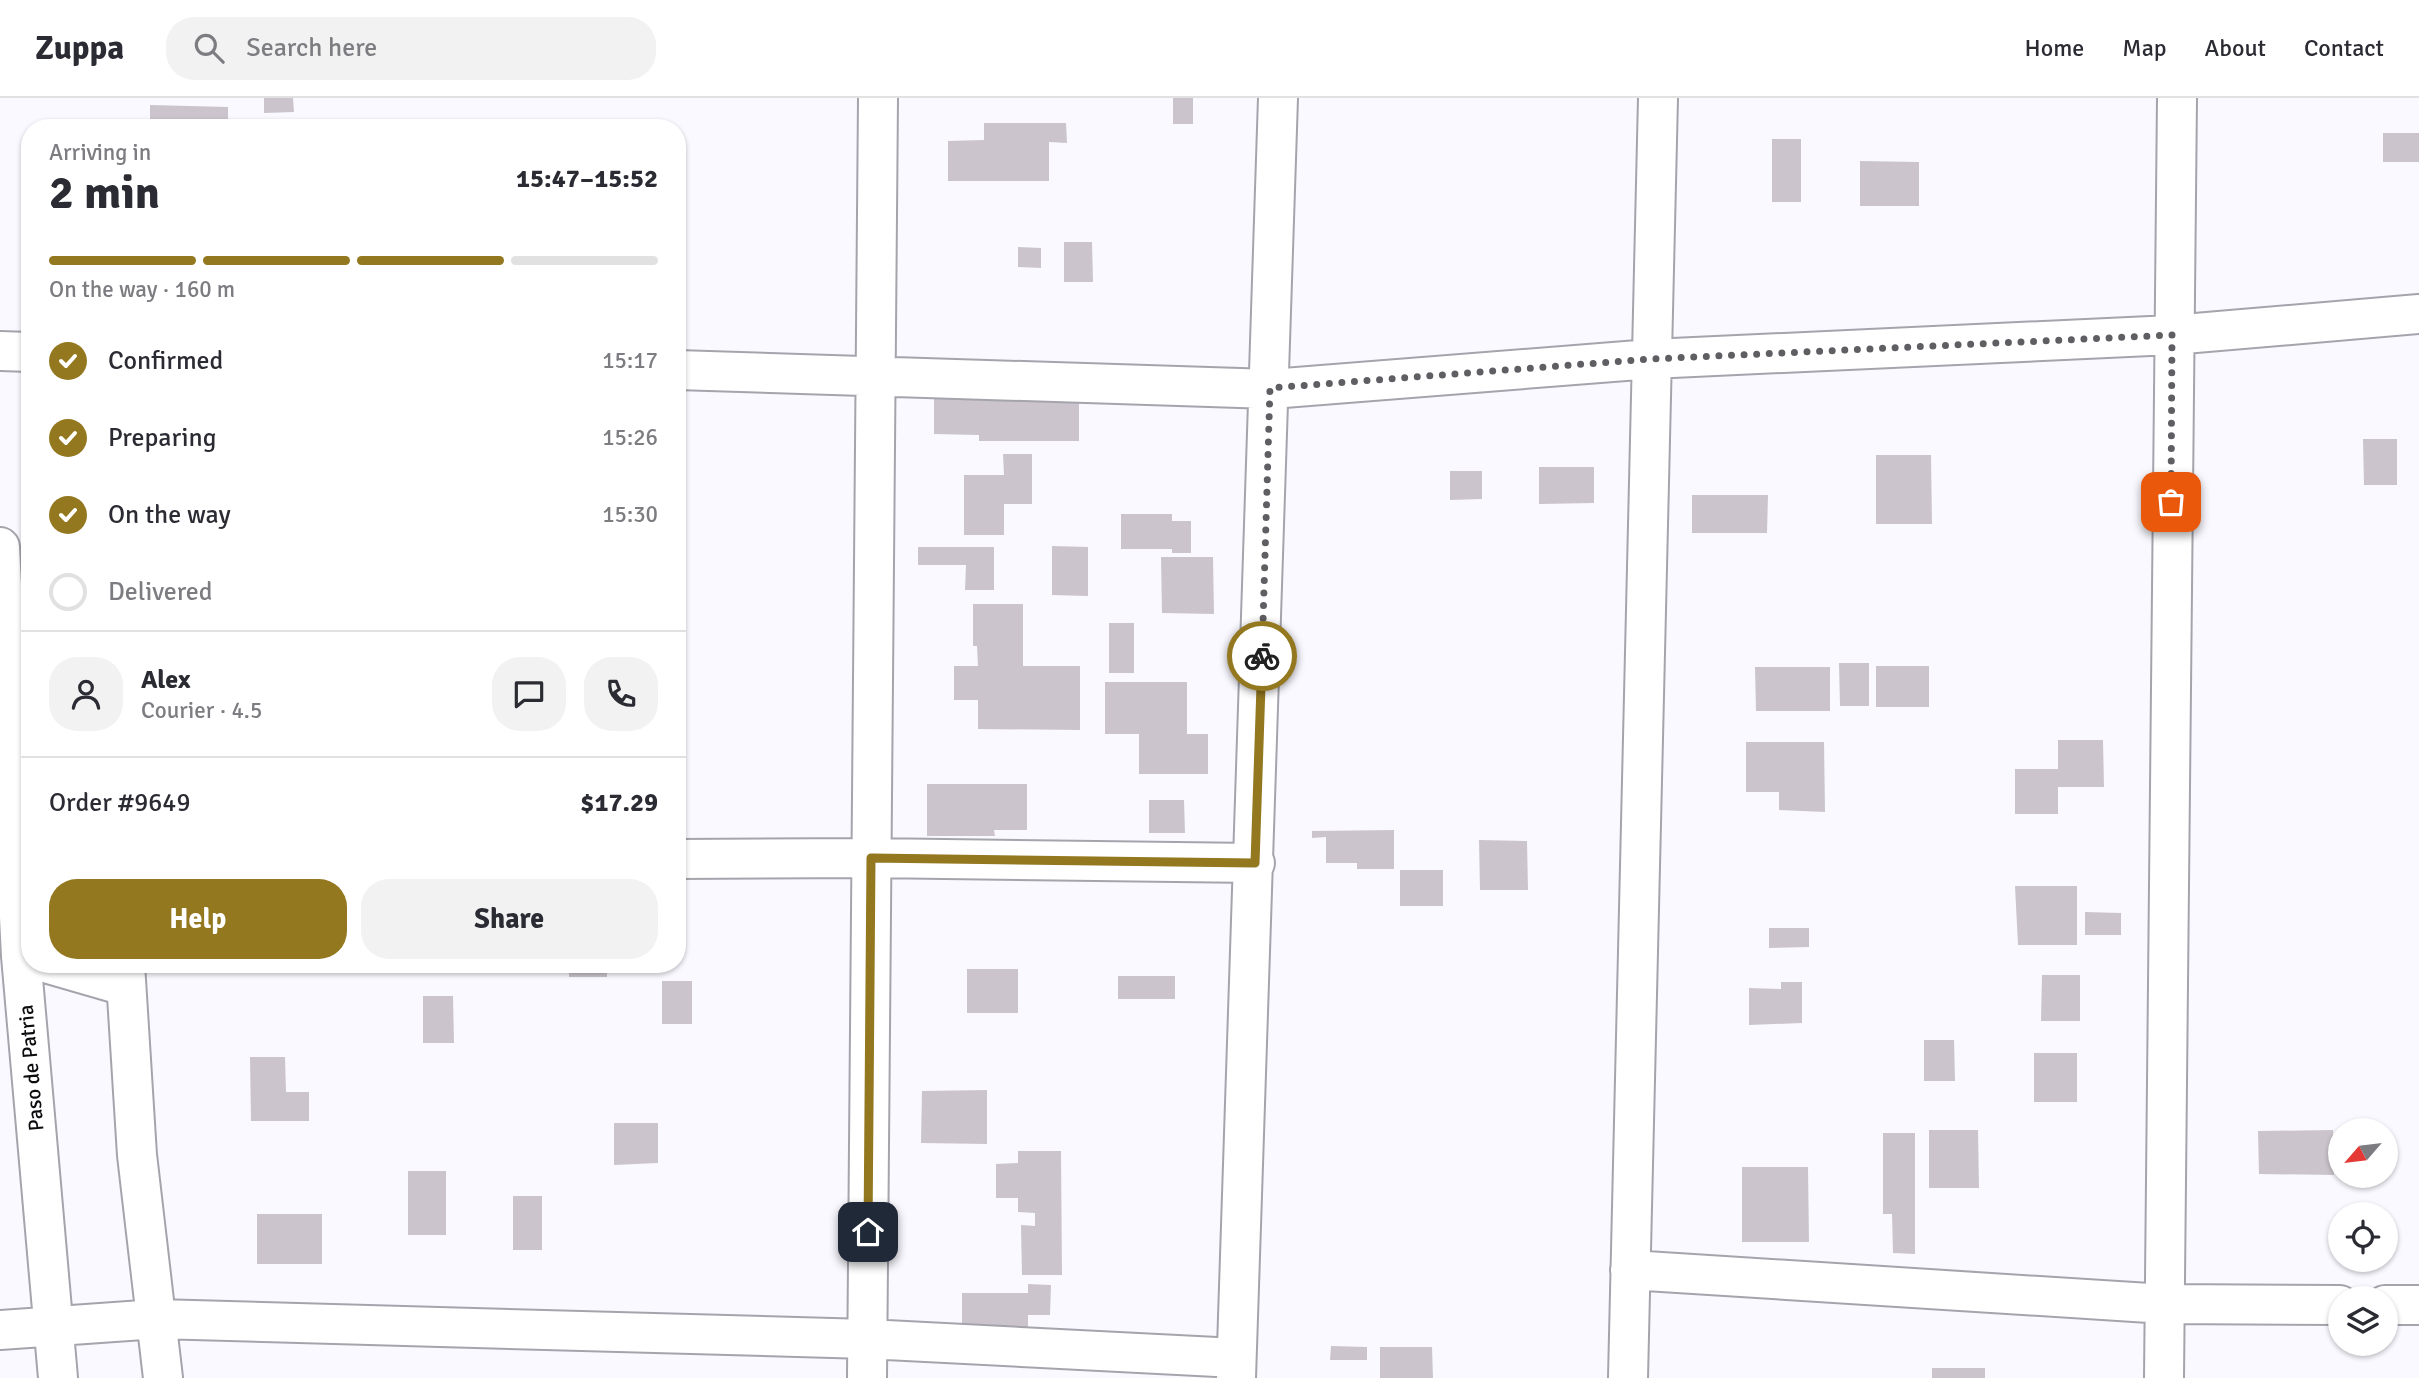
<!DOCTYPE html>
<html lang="en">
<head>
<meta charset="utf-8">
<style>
  :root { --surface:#fff; --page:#f2f2f3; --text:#2b2b33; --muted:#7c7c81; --line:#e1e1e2; --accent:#94781f }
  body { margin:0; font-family:Signika,sans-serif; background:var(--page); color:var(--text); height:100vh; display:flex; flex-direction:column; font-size:26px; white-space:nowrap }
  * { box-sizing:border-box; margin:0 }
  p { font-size:23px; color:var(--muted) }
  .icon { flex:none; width:38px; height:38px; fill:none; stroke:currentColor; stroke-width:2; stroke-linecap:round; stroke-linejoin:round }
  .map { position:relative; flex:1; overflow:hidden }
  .panel { position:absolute; left:21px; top:21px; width:665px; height:854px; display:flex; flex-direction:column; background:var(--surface); border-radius:28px; box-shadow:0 2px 5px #0004 }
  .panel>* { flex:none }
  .needle { width:46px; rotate:242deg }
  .fabs { position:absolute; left:2328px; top:1020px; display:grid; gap:14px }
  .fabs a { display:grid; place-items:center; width:70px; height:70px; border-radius:50%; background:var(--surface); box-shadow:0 2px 5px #0004; font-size:35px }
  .pin { position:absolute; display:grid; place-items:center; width:60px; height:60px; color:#fff; margin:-30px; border-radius:14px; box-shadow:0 4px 10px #0006 }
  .courier { position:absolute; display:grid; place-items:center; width:70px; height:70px; margin:-35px; border:5px solid #94781f; border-radius:50%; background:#fff; color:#222; box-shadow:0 2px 9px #0007 }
  .summary em { font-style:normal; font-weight:700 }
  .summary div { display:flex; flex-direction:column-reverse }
  .summary { display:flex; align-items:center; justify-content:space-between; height:119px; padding:0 28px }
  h1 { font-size:46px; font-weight:700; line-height:52px }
  .bar { display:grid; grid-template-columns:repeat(4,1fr); gap:10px 7px; align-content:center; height:84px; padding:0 28px }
  .bar i { height:9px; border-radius:5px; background:var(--line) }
  .bar .on { background:var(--accent) }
  .bar p { grid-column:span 4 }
  .line { display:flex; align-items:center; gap:18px; padding:0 28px; border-top:2px solid var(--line) }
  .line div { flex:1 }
  .round { display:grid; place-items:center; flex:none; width:74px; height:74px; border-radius:28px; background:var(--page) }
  ol { padding:0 28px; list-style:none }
  li { display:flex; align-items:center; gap:21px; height:77px }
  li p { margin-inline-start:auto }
  li .icon { padding:7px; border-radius:50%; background:var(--accent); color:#fff; stroke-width:4 }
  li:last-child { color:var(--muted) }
  li i { width:38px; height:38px; border:4px solid var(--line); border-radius:50% }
  .primary-button { display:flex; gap:14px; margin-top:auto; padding:14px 28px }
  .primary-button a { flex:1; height:80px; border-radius:28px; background:var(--accent); color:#fff; font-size:28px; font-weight:700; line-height:80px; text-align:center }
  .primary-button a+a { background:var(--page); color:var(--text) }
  header { display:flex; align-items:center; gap:42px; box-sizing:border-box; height:98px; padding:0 35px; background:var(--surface); border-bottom:2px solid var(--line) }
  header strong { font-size:33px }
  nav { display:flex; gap:38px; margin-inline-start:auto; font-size:24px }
  .search { width:490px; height:63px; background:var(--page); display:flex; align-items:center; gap:18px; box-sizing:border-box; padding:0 24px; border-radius:28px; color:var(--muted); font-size:26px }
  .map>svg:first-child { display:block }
  .building { fill:#cbc4cc }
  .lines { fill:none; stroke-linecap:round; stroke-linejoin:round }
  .minor-casing { stroke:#a5a4ad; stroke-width:42 }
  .minor { stroke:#fff; stroke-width:38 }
  .done { stroke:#5f5f63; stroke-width:7; stroke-dasharray:0 12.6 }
  .route { stroke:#94781f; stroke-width:9 }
  .labels { text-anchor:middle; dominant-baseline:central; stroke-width:5; stroke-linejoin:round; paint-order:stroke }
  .street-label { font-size:21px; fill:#0c0c0f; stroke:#fff }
</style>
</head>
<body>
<header>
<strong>Zuppa</strong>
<div class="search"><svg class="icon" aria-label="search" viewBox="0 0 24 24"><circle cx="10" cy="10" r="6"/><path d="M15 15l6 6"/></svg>Search here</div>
<nav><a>Home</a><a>Map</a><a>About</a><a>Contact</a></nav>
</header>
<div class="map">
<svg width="2419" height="1280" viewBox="0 0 2419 1280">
  <rect width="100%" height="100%" fill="#faf9ff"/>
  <path class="building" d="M264,0h29l1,14 -30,1z
    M1173,0h20v26h-20z
    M150,7l78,2v21h-78z
    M984,25h82l1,20 -18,-1v39h-101v-40l36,-1z
    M2383,35h36v29h-36z
    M1772,41h29v63h-29z
    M1860,63l59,1v44h-59z
    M1064,144h28l1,40h-29z
    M1018,149l23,1v20l-23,-1z
    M934,288l145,7v48h-100v-6l-45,-1z
    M2363,341h34v46h-33z
    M1003,356h29v50h-28v31h-40v-60h40z
    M1876,357h55l1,69h-56z
    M1539,369h55v36l-55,1z
    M1450,373h32v28l-32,1z
    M1692,397h76l-1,38h-75z
    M1121,416h51v7h19v32h-19v-4h-51z
    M1052,448l36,1v49l-36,-1z
    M918,449h76v43h-29l1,-25h-48z
    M1161,459h52l1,57 -52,-1z
    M973,506h50v62h57v64l-102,-1v-29h-24v-34h24l-1,-20h-4z
    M1109,525h25v50h-25z
    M1839,565h30v43h-29z
    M1876,568h53v41h-53z
    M1755,569h75v44h-74z
    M1105,584h82v52h21v40h-69v-40h-34z
    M2058,642h45l1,47h-46v27h-43v-45h43z
    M1746,644h78l1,70 -46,-2v-18h-33z
    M927,686h100v46h-33l1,6h-68z
    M1149,702h35l1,33h-36z
    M1394,732v39h-37v-6h-31v-26l-14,1v-7z
    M1479,742l48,1 1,49h-48z
    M1400,772h43v36h-43z
    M2015,788h62v59h-59z
    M2085,814l36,1v22h-36z
    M1769,830h40v19l-40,1z
    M569,866h38v13h-38z
    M967,871h51v44h-51z
    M2042,877h38v46h-39z
    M1118,878h57v23h-57z
    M662,883h30v43h-30z
    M1781,884h21v41l-53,2v-37l32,1z
    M423,898h30l1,47h-31z
    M1924,942h30l1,41h-31z
    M2034,955h43v49h-43z
    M250,959h35l1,35h23v29h-58z
    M987,992v54l-66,-1 1,-52z
    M614,1025h44v40l-44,2z
    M1929,1032h49l1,58h-50z
    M2333,1032l1,45 -75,-1 -1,-43z
    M1883,1035h32v121l-22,-1 -1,-39h-9z
    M1018,1053h43l1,124h-40l-1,-50 14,1v-13l-17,-1v-14h-22v-34l22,-1z
    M1742,1069h66l1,75h-67z
    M408,1073h38v64h-38z
    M513,1098h29v54h-29z
    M257,1116h65v50h-65z
    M1028,1186l23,1 -1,30h-22v21l-66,-3v-40h66z
    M1331,1248l36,1v13h-37z
    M1380,1249h52l1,31h-53z
    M1932,1270h53v10h-53z"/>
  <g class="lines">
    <g class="minor-casing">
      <path id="minor" d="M0,253l30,1
        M677,272l594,19 380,-30 521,-24 247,-21
        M0,449l21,409 37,422
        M677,761l194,-1 384,5
        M49,866l76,22
        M125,866l12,191 26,223
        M1630,1172l535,34 175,1
        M2385,1207h34
        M0,1232l157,-11 710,20 369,19
        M867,1280l11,-1280
        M1236,1280l42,-1280
        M1628,1280l30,-1280
        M2164,1280l13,-1280"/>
    </g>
    <use href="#minor" class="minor"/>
  </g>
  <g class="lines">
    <path class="done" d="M1262,558l8,-268 381,-29 521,-24 -1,167"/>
    <path class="route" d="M868,1134l3,-374 384,5 7,-207"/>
  </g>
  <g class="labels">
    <g class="street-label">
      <text transform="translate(31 970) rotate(-95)">Paso de Patria</text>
    </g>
  </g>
</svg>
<div class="fabs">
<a><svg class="needle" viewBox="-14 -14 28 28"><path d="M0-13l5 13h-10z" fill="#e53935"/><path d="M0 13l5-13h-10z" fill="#7c7c81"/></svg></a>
<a><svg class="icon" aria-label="locate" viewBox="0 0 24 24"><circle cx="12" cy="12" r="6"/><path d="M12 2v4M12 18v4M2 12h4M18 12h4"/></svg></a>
<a><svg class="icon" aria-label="layers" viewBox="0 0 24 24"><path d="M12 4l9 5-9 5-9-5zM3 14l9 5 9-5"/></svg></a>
</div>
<div class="pin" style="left:2171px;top:404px;background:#ea580c"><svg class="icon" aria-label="bag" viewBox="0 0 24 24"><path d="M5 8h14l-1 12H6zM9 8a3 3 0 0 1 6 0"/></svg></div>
<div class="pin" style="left:868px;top:1134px;background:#1f2937"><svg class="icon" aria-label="home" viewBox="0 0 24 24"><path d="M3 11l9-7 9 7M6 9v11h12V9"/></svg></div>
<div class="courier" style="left:1262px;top:558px"><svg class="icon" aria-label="bike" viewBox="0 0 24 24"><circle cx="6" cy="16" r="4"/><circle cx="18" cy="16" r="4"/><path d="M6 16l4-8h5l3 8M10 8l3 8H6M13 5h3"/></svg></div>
<section class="panel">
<div class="summary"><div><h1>2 min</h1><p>Arriving in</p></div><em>15:47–15:52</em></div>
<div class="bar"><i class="on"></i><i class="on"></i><i class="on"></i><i></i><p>On the way · 160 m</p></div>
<ol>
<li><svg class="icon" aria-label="check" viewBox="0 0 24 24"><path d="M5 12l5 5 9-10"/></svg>Confirmed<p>15:17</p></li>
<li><svg class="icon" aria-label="check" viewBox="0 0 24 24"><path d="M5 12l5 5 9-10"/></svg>Preparing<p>15:26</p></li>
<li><svg class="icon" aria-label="check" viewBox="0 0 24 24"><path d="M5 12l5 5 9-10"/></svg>On the way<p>15:30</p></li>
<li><i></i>Delivered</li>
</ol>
<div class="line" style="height:126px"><a class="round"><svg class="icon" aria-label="person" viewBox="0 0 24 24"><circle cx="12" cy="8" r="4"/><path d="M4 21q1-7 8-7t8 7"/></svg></a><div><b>Alex</b><p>Courier · 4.5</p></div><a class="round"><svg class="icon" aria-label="chat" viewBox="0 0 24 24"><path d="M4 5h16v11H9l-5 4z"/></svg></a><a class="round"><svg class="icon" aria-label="phone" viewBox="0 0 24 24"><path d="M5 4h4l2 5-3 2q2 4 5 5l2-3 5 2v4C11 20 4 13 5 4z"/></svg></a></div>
<div class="line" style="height:91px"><div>Order #9649</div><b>$17.29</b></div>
<div class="primary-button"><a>Help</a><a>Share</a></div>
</section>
</div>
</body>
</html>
